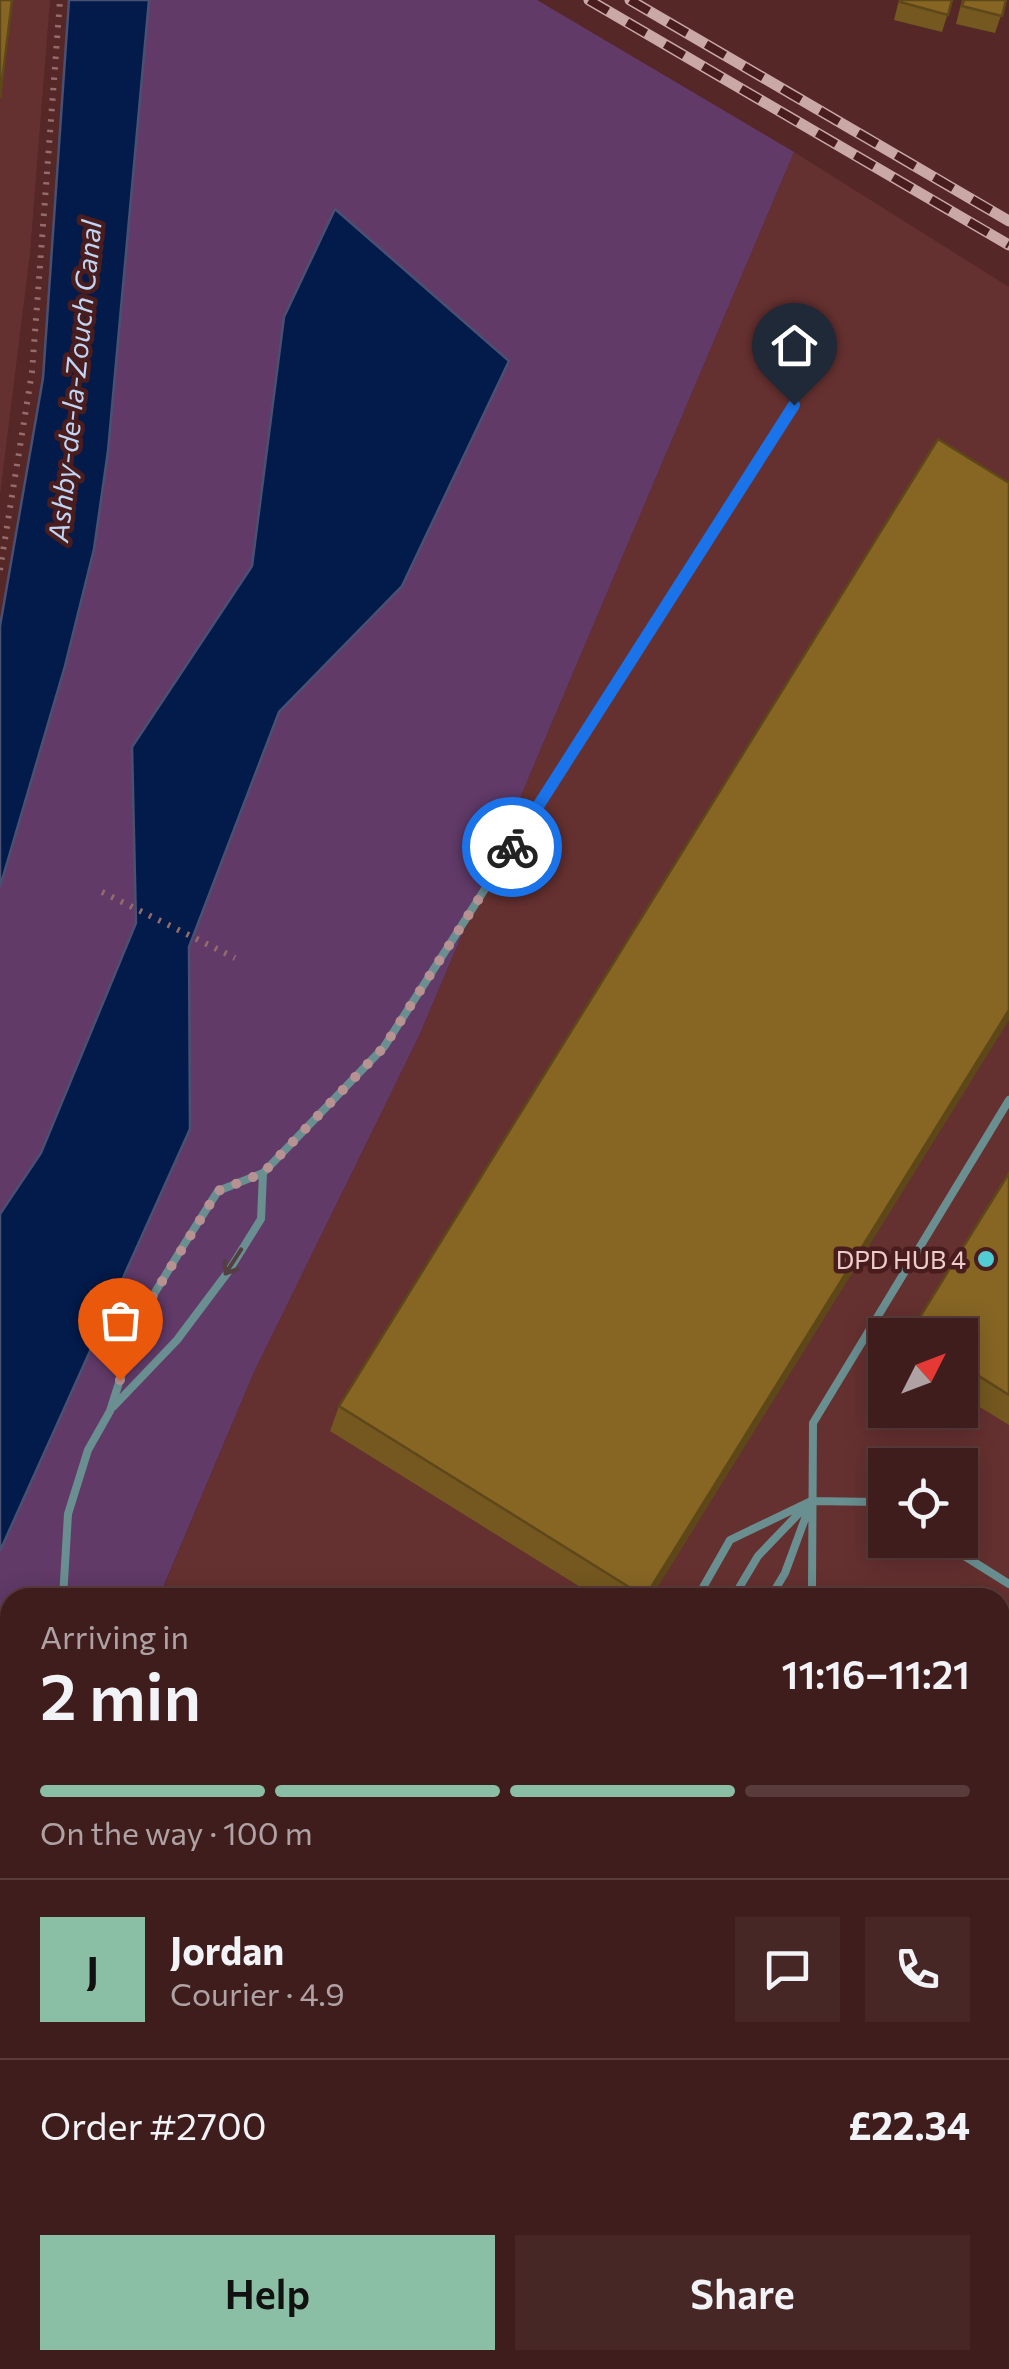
<!DOCTYPE html>
<html lang="en">
<head>
<meta charset="utf-8">
<style>
  :root { --surface:#401d1d; --page:#472626; --text:#f1f3f6; --muted:#aea2a4; --line:#593b3b; --accent:#8abfa5 }
  body { margin:0; font-family:Commissioner,sans-serif; background:var(--page); color:var(--text); height:100vh; display:flex; flex-direction:column; font-size:38px; white-space:nowrap }
  * { box-sizing:border-box; margin:0 }
  p { font-size:32px; color:var(--muted) }
  .icon { flex:none; width:55px; height:55px; fill:none; stroke:currentColor; stroke-width:2; stroke-linecap:round; stroke-linejoin:round }
  .map { position:relative; flex:1; overflow:hidden }
  .details { position:absolute; left:0px; top:1588px; width:1010px; height:782px; display:flex; flex-direction:column; background:var(--surface); border-radius:30px 30px 0 0; box-shadow:0 5px 25px #0003,0 0 0 2px var(--line) }
  .details>* { flex:none }
  .needle { width:65px; rotate:48deg }
  .fabs { position:absolute; left:868px; top:1318px; display:grid; gap:20px }
  .fabs a { display:grid; place-items:center; width:110px; height:110px; border-radius:0px; background:var(--surface); box-shadow:0 5px 25px #0003,0 0 0 2px var(--line); font-size:50px }
  .pin { position:absolute; display:grid; place-items:center; width:85px; height:85px; color:#fff; margin:-102px -42px; border-radius:50% 50% 50% 0; rotate:-45deg; box-shadow:0 0 10px #0007 }
  .pin .icon { rotate:45deg }
  .courier { position:absolute; display:grid; place-items:center; width:100px; height:100px; margin:-50px; border:8px solid #1a73e8; border-radius:50%; background:#fff; color:#222; box-shadow:0 2px 12px #0007 }
  .head em { font-style:normal; font-weight:600 }
  .head div { display:flex; flex-direction:column-reverse }
  .head { display:flex; align-items:center; justify-content:space-between; height:170px; padding:0 40px }
  h1 { font-size:65px; font-weight:600; line-height:75px }
  .bar { display:grid; grid-template-columns:repeat(4,1fr); gap:15px 10px; align-content:center; height:120px; padding:0 40px }
  .bar i { height:12px; border-radius:8px; background:var(--line) }
  .bar .current { background:var(--accent) }
  .bar p { grid-column:span 4 }
  .line { display:flex; align-items:center; gap:25px; padding:0 40px; border-top:2px solid var(--line) }
  .line div { flex:1 }
  .round { display:grid; place-items:center; flex:none; width:105px; height:105px; border-radius:0px; background:var(--page) }
  .action { display:flex; gap:20px; margin-top:auto; padding:20px 40px }
  .action a { flex:1; height:115px; border-radius:0px; background:var(--accent); color:#111; font-size:40px; font-weight:600; line-height:115px; text-align:center }
  .action a+a { background:var(--page); color:var(--text) }
  .map>svg:first-child { display:block }
  .built { fill:#653030; fill-rule:evenodd }
  .green { fill:#613a68 }
  .water { fill:#031b4a; stroke:#495071; stroke-width:2.5 }
  .lines { fill:none; stroke-linecap:round; stroke-linejoin:round }
  .stream { stroke:#495071; stroke-width:10 }
  .path { stroke:#946c6c; stroke-width:6; stroke-dasharray:2.5 8; stroke-linecap:butt }
  .lane { stroke:#698f91; stroke-width:8 }
  .street { stroke:#698f91; stroke-width:10 }
  .rail-casing { stroke:#c9a8a6; stroke-width:11 }
  .rail { stroke:#491c1d; stroke-width:8; stroke-dasharray:22; stroke-linecap:butt }
  .wall { fill:#74581f }
  .shaded-wall { fill:#5e4719 }
  .building { fill:#876624; stroke:#5e4719; stroke-width:2.5 }
  .oneway { stroke:#533e40 }
  .done { stroke:#b69392; stroke-width:10; stroke-dasharray:0 18 }
  .route { stroke:#1a73e8; stroke-width:12 }
  .poi-dot { fill:#51ccd3; stroke:#491c1d; stroke-width:4 }
  .labels { text-anchor:middle; dominant-baseline:central; stroke-width:9; stroke-linejoin:round; paint-order:stroke }
  .poi-label { font-size:25px; fill:#ebcdcb; stroke:#491c1d; text-anchor:end }
  .water-label { font-size:28px; font-style:italic; fill:#c0d4f3; stroke:#491c1d }
</style>
</head>
<body>
<div class="map">
<svg width="1009" height="2369" viewBox="0 0 1009 2369">
  <rect width="100%" height="100%" fill="#552727"/>
  <path class="built" d="M0,0h50l-20,253 -30,242z
    M794,152l215,135v1799l-9,-5v-483h-841l95,-226 165,-336zM885,1335h75v75h-75zM885,1465h75v75h-75z
    M0,2093l10,1v266h759l25,9h-794z"/>
  <path class="green" d="M149,0h388l257,152 -375,884 -165,336 -95,225 -149,1v496l-10,-1v-1206l65,-221 29,-117 14,-98z
    M1000,2081l9,5v283h-215l-25,-9h231z"/>
  <path class="water" d="M69,0h80l-41,451 -14,98 -29,117 -65,221v-261l43,-248z
    M335,209l174,152 -107,225 -123,126 -90,235 1,182 -190,422v-337l41,-61 95,-230 -4,-176 120,-181 32,-249z
    M1000,2119l9,4v57l-9,-4z"/>
  <g class="lines">
    <path class="stream" d="M0,1764l10,2
      M920,2360l17,9"/>
    <path class="path" d="M0,570l32,-198 28,-372
      M102,892l133,66
      M1000,2209l9,3"/>
    <path class="lane" d="M113,1407l64,-67 51,-68 33,-53 2,-46
      M939,1540l70,44
      M63,1598l5,-84 20,-64 22,-39 30,-94 45,-74 33,-52 45,-18 121,-126 410,-642
      M697,1598l33,-58 81,-39 67,1 7,4
      M733,1598l25,-42 46,-48
      M770,1598l15,-25 25,-68
      M808,1598l4,-8 1,-167 196,-323"/>
    <path class="street" d="M0,1680l10,-4
      M1000,2081l9,5"/>
    <g class="rail-casing">
      <path id="rail" d="M589,0l420,245
        M630,0l379,221"/>
    </g>
    <use href="#rail" class="rail"/>
  </g>
  <path class="wall" d="M899,0h53l-10,32 -48,-12z
    M962,0h44l-11,33 -39,-9z
    M1009,1173v252l-49,-30v-60h-50z
    M339,1406l312,192h-53l-268,-167z"/>
  <path class="shaded-wall" d="M1009,1010v10l-358,578h-6z"/>
  <path class="building" d="M0,0h12l-12,98z
    M901,0h51l-4,15 -48,-13z
    M964,0h42l-4,16 -40,-10z
    M938,439l71,44v527l-364,587 -306,-191z
    M1009,1173v222l-49,-31v-29h-47l-3,-2z"/>
  <defs><path id="oneway-shaft" d="M-6 0H5M1.5-3L5.5 0L1.5 3" fill="none" stroke-width="1.6" stroke-linecap="round" stroke-linejoin="round" transform="scale(2.5)"/></defs>
  <use class="oneway" href="#oneway-shaft" transform="translate(233 1262) rotate(123)"/>
  <g class="lines">
    <path class="done" d="M120,1380l20,-63 78,-126 45,-18 121,-126 128,-200"/>
    <path class="route" d="M512,847l282,-442"/>
  </g>
  <circle class="poi-dot" cx="986" cy="1259" r="10"/>
  <g class="labels">
    <g class="poi-label">
      <text x="966" y="1259">DPD HUB 4</text>
    </g>
    <g class="water-label">
      <text transform="translate(74 381) rotate(-84)">Ashby-de-la-Zouch Canal</text>
    </g>
  </g>
</svg>
<div class="fabs">
<a><svg class="needle" viewBox="-14 -14 28 28"><path d="M0-13l5 13h-10z" fill="#e53935"/><path d="M0 13l5-13h-10z" fill="#aea2a4"/></svg></a>
<a><svg class="icon" aria-label="locate" viewBox="0 0 24 24"><circle cx="12" cy="12" r="6"/><path d="M12 2v4M12 18v4M2 12h4M18 12h4"/></svg></a>
</div>
<div class="pin" style="left:120px;top:1380px;background:#ea580c"><svg class="icon" aria-label="bag" viewBox="0 0 24 24"><path d="M5 8h14l-1 12H6zM9 8a3 3 0 0 1 6 0"/></svg></div>
<div class="pin" style="left:794px;top:405px;background:#1f2937"><svg class="icon" aria-label="home" viewBox="0 0 24 24"><path d="M3 11l9-7 9 7M6 9v11h12V9"/></svg></div>
<div class="courier" style="left:512px;top:847px"><svg class="icon" aria-label="bike" viewBox="0 0 24 24"><circle cx="6" cy="16" r="4"/><circle cx="18" cy="16" r="4"/><path d="M6 16l4-8h5l3 8M10 8l3 8H6M13 5h3"/></svg></div>
<section class="details">
<div class="head"><div><h1>2 min</h1><p>Arriving in</p></div><em>11:16–11:21</em></div>
<div class="bar"><i class="current"></i><i class="current"></i><i class="current"></i><i></i><p>On the way · 100 m</p></div>
<div class="line" style="height:180px"><b class="round" style="background:var(--accent);color:#111">J</b><div><b>Jordan</b><p>Courier · 4.9</p></div><a class="round"><svg class="icon" aria-label="chat" viewBox="0 0 24 24"><path d="M4 5h16v11H9l-5 4z"/></svg></a><a class="round"><svg class="icon" aria-label="phone" viewBox="0 0 24 24"><path d="M5 4h4l2 5-3 2q2 4 5 5l2-3 5 2v4C11 20 4 13 5 4z"/></svg></a></div>
<div class="line" style="height:130px"><div>Order #2700</div><b>£22.34</b></div>
<div class="action"><a>Help</a><a>Share</a></div>
</section>
</div>
</body>
</html>
